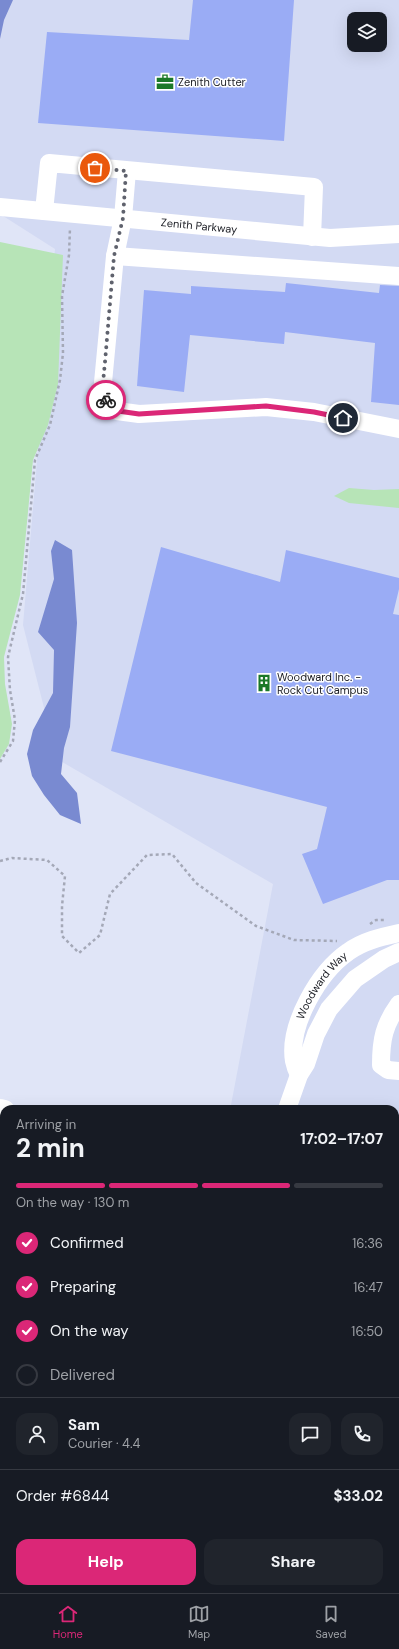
<!DOCTYPE html>
<html lang="en">
<head>
<meta charset="utf-8">
<style>
  :root { --surface:#171b24; --page:#20242c; --text:#f1f3f6; --muted:#9ea1a6; --line:#363941; --accent:#db2777 }
  body { margin:0; font-family:"DM Sans",sans-serif; background:var(--page); color:var(--text); height:100vh; display:flex; flex-direction:column; font-size:15px; white-space:nowrap }
  * { box-sizing:border-box; margin:0 }
  p { font-size:13px; color:var(--muted) }
  .icon { flex:none; width:22px; height:22px; fill:none; stroke:currentColor; stroke-width:2; stroke-linecap:round; stroke-linejoin:round }
  .map { position:relative; flex:1; overflow:hidden }
  .drawer { position:absolute; left:0px; top:1105px; width:399px; height:488px; display:flex; flex-direction:column; background:var(--surface); border-radius:12px 12px 0 0; box-shadow:0 4px 16px #0002 }
  .drawer>* { flex:none }
  .buttons { position:absolute; left:347px; top:12px; display:grid; gap:8px }
  .buttons a { display:grid; place-items:center; width:40px; height:40px; border-radius:8px; background:var(--surface); box-shadow:0 4px 16px #0002; font-size:20px }
  .pin { position:absolute; display:grid; place-items:center; width:34px; height:34px; color:#fff; margin:-17px; border:2px solid #fff; border-radius:50%; box-shadow:0 1px 4px #0007 }
  .courier { position:absolute; display:grid; place-items:center; width:40px; height:40px; margin:-20px; border:3px solid #db2777; border-radius:50%; background:#fff; color:#222; box-shadow:0 1px 5px #0007 }
  .head em { font-style:normal; font-weight:700 }
  .head div { display:flex; flex-direction:column-reverse }
  .head { display:flex; align-items:center; justify-content:space-between; height:68px; padding:0 16px }
  h1 { font-size:26px; font-weight:700; line-height:30px }
  .bar { display:grid; grid-template-columns:repeat(4,1fr); gap:6px 4px; align-content:center; height:48px; padding:0 16px }
  .bar i { height:5px; border-radius:3px; background:var(--line) }
  .bar .current { background:var(--accent) }
  .bar p { grid-column:span 4 }
  .line { display:flex; align-items:center; gap:10px; padding:0 16px; border-top:1px solid var(--line) }
  .line div { flex:1 }
  .round { display:grid; place-items:center; flex:none; width:42px; height:42px; border-radius:12px; background:var(--page) }
  ol { padding:0 16px; list-style:none }
  li { display:flex; align-items:center; gap:12px; height:44px }
  li p { margin-inline-start:auto }
  li .icon { padding:4px; border-radius:50%; background:var(--accent); color:#fff; stroke-width:4 }
  li:last-child { color:var(--muted) }
  li i { width:22px; height:22px; border:2px solid var(--line); border-radius:50% }
  .action { display:flex; gap:8px; margin-top:auto; padding:8px 16px }
  .action a { flex:1; height:46px; border-radius:12px; background:var(--accent); color:#fff; font-size:16px; font-weight:700; line-height:46px; text-align:center }
  .action a+a { background:var(--page); color:var(--text) }
  .tab-bar { display:flex; justify-content:space-around; align-items:center; height:56px; border-top:1px solid var(--line); background:var(--surface); font-size:11px; color:var(--muted) }
  .tab-bar a { display:grid; justify-items:center; gap:2px }
  .tab-bar .current { color:var(--accent) }
  .map>svg:first-child { display:block }
  .built { fill:#d3daf3; fill-rule:evenodd }
  .green { fill:#b7e4b7 }
  .water { fill:#798ad1 }
  .lines { fill:none; stroke-linecap:round; stroke-linejoin:round }
  .stream { stroke:#798ad1; stroke-width:4 }
  .building { fill:#9aacf5 }
  .path { stroke:#a4a8b7; stroke-width:2.5; stroke-dasharray:3 3; stroke-linecap:butt }
  .minor { stroke:#fff; stroke-width:18 }
  .major { stroke:#fff; stroke-width:22 }
  .done { stroke:#5f626d; stroke-width:4; stroke-dasharray:0 7.2 }
  .route { stroke:#db2777; stroke-width:5 }
  .labels { text-anchor:middle; dominant-baseline:central; stroke-width:3; stroke-linejoin:round; paint-order:stroke }
  .poi-label { font-size:11px; fill:#1a1c23; stroke:#fff; text-anchor:start }
  .street-label { font-size:11px; fill:#1a1c23; stroke:#fff }
</style>
</head>
<body>
<div class="map">
<svg width="399" height="1593" viewBox="0 0 399 1593">
  <rect width="100%" height="100%" fill="#e0e5f7"/>
  <path class="built" d="M0,0h399v1120l-4,-1v-10h-118l-46,-4 42,-221 -216,-125 -34,-134 32,-376 -55,-35zM354,19h26v26h-26z
    M0,1257h4v332h207v4h-211z
    M395,1444h4v149h-96v-4h92z"/>
  <path class="green" d="M0,242l63,13 -5,129 -10,41 -15,35 -13,135 -16,62 1,27 7,40 -3,20 -9,15z
    M349,488l25,2 25,-1v19l-50,-5 -15,-7z"/>
  <path class="water" d="M0,0h13l-9,20 -4,19z
    M55,540l17,10 5,73 -7,104 -6,21 -3,26 16,19 4,31 -21,-9 -16,-20 -12,-19 -5,-22 6,-24 20,-37 1,-43 -16,-18 16,-53 -3,-28z"/>
  <g class="lines">
    <path class="stream" d="M0,1482h4"/>
  </g>
  <path class="building" d="M193,0h101l-10,141 -246,-18 9,-91 142,8z
    M286,283l93,10 1,-8 19,1v119l-28,-3 4,-59 -90,-11 -1,12 -94,-9 -6,57 -47,-6 7,-96 47,4v-8l94,6z
    M161,547l119,35 6,-32 113,28v11l-6,25 6,1v265h-12l-64,24 -21,-50 15,-5 10,-42 -216,-56z"/>
  <g class="lines">
    <path class="path" d="M0,762l13,-21 2,-21 -5,-30 -2,-33 15,-63 12,-134 15,-35 10,-45 3,-27 -1,-57 7,-41 1,-27
      M0,861l12,-3 35,2 18,16 -3,30v30l17,17 21,-18 10,-41 37,-39 25,-1 24,29 60,43 38,14 43,1
      M370,924l6,-4h8"/>
    <g class="minor">
      <path d="M127,171l-4,47 -8,38 -13,137 3,7 12,11 22,3 127,-7 48,5 85,17"/>
      <path id="s1" d="M0,207l330,31 69,-4"/>
      <path d="M44,211l5,-48 265,24 -2,50"/>
      <path d="M115,256l284,20"/>
      <path d="M399,1004c-15,21 -18,35 -18,61l7,5 11,1"/>
      <path id="s2" d="M299,1075c-2,-4 -4,-9 -5,-14 -6,-36 25,-89 54,-109 15,-11 33,-15 51,-19"/>
      <path d="M287,1109l12,-34 7,-11 10,-30 13,-25 26,-30 29,-20 15,-7"/>
      <path d="M0,1360l4,4"/>
      <path d="M0,1538l4,1"/>
      <path d="M395,1565v-2"/>
      <path d="M169,1593l1,-4"/>
      <path d="M392,1593v-4"/>
    </g>
    <path class="major" d="M0,1110l4,1
      M395,1143l4,1"/>
  </g>
  <g class="lines">
    <path class="done" d="M95,168l31,3 -3,47 -9,38 -9,106 -3,31 4,7"/>
    <path class="route" d="M106,400l12,11 21,3 127,-8 48,6 29,6"/>
  </g>
  <defs>
    <g id="office-bare" transform="scale(1.38)"><path d="M-6-3h4V-5.5h4V-3h4V5H-6ZM-1-4.5V-3h2v-1.5ZM-6 0V1H6V0Z" fill="#1b7828" stroke="#fff" stroke-width="2.5" paint-order="stroke"/></g>
    <g id="building-bare" transform="scale(1.38)"><path d="M-4-6H4V6H1V3H-1V6H-4ZM-2.5-4.3h1.7v1.8h-1.7ZM.8-4.3h1.7v1.8H.8ZM-2.5-1h1.7V.8h-1.7ZM.8-1h1.7V.8H.8Z" fill="#1b7828" stroke="#fff" stroke-width="2.5" paint-order="stroke"/></g>
  </defs>
  <g fill-rule="evenodd">
    <use href="#office-bare" x="165" y="82"/>
    <use href="#building-bare" x="264" y="683"/>
  </g>
  <g class="labels">
    <g class="poi-label">
      <text x="178" y="82">Zenith Cutter</text>
      <text x="277" y="677">Woodward Inc. -<tspan x="277" dy="13">Rock Cut Campus</tspan></text>
    </g>
    <g class="street-label">
      <text stroke="none"><textPath href="#s1" startOffset="200">Zenith Parkway</textPath></text>
      <text stroke="none"><textPath href="#s2" startOffset="98">Woodward Way</textPath></text>
    </g>
  </g>
</svg>
<div class="buttons">
<a><svg class="icon" aria-label="layers" viewBox="0 0 24 24"><path d="M12 4l9 5-9 5-9-5zM3 14l9 5 9-5"/></svg></a>
</div>
<div class="pin" style="left:95px;top:168px;background:#ea580c"><svg class="icon" aria-label="bag" viewBox="0 0 24 24"><path d="M5 8h14l-1 12H6zM9 8a3 3 0 0 1 6 0"/></svg></div>
<div class="pin" style="left:343px;top:418px;background:#1f2937"><svg class="icon" aria-label="home" viewBox="0 0 24 24"><path d="M3 11l9-7 9 7M6 9v11h12V9"/></svg></div>
<div class="courier" style="left:106px;top:400px"><svg class="icon" aria-label="bike" viewBox="0 0 24 24"><circle cx="6" cy="16" r="4"/><circle cx="18" cy="16" r="4"/><path d="M6 16l4-8h5l3 8M10 8l3 8H6M13 5h3"/></svg></div>
<section class="drawer">
<div class="head"><div><h1>2 min</h1><p>Arriving in</p></div><em>17:02–17:07</em></div>
<div class="bar"><i class="current"></i><i class="current"></i><i class="current"></i><i></i><p>On the way · 130 m</p></div>
<ol>
<li><svg class="icon" aria-label="check" viewBox="0 0 24 24"><path d="M5 12l5 5 9-10"/></svg>Confirmed<p>16:36</p></li>
<li><svg class="icon" aria-label="check" viewBox="0 0 24 24"><path d="M5 12l5 5 9-10"/></svg>Preparing<p>16:47</p></li>
<li><svg class="icon" aria-label="check" viewBox="0 0 24 24"><path d="M5 12l5 5 9-10"/></svg>On the way<p>16:50</p></li>
<li><i></i>Delivered</li>
</ol>
<div class="line" style="height:72px"><a class="round"><svg class="icon" aria-label="person" viewBox="0 0 24 24"><circle cx="12" cy="8" r="4"/><path d="M4 21q1-7 8-7t8 7"/></svg></a><div><b>Sam</b><p>Courier · 4.4</p></div><a class="round"><svg class="icon" aria-label="chat" viewBox="0 0 24 24"><path d="M4 5h16v11H9l-5 4z"/></svg></a><a class="round"><svg class="icon" aria-label="phone" viewBox="0 0 24 24"><path d="M5 4h4l2 5-3 2q2 4 5 5l2-3 5 2v4C11 20 4 13 5 4z"/></svg></a></div>
<div class="line" style="height:52px"><div>Order #6844</div><b>$33.02</b></div>
<div class="action"><a>Help</a><a>Share</a></div>
</section>
</div>
<nav class="tab-bar">
<a class="current"><svg class="icon" aria-label="home" viewBox="0 0 24 24"><path d="M3 11l9-7 9 7M6 9v11h12V9"/></svg>Home</a>
<a><svg class="icon" aria-label="map" viewBox="0 0 24 24"><path d="M3 6l6-2 6 2 6-2v14l-6 2-6-2-6 2zM9 4v14M15 6v14"/></svg>Map</a>
<a><svg class="icon" aria-label="saved" viewBox="0 0 24 24"><path d="M7 4h10v16l-5-4-5 4z"/></svg>Saved</a>
</nav>
</body>
</html>
